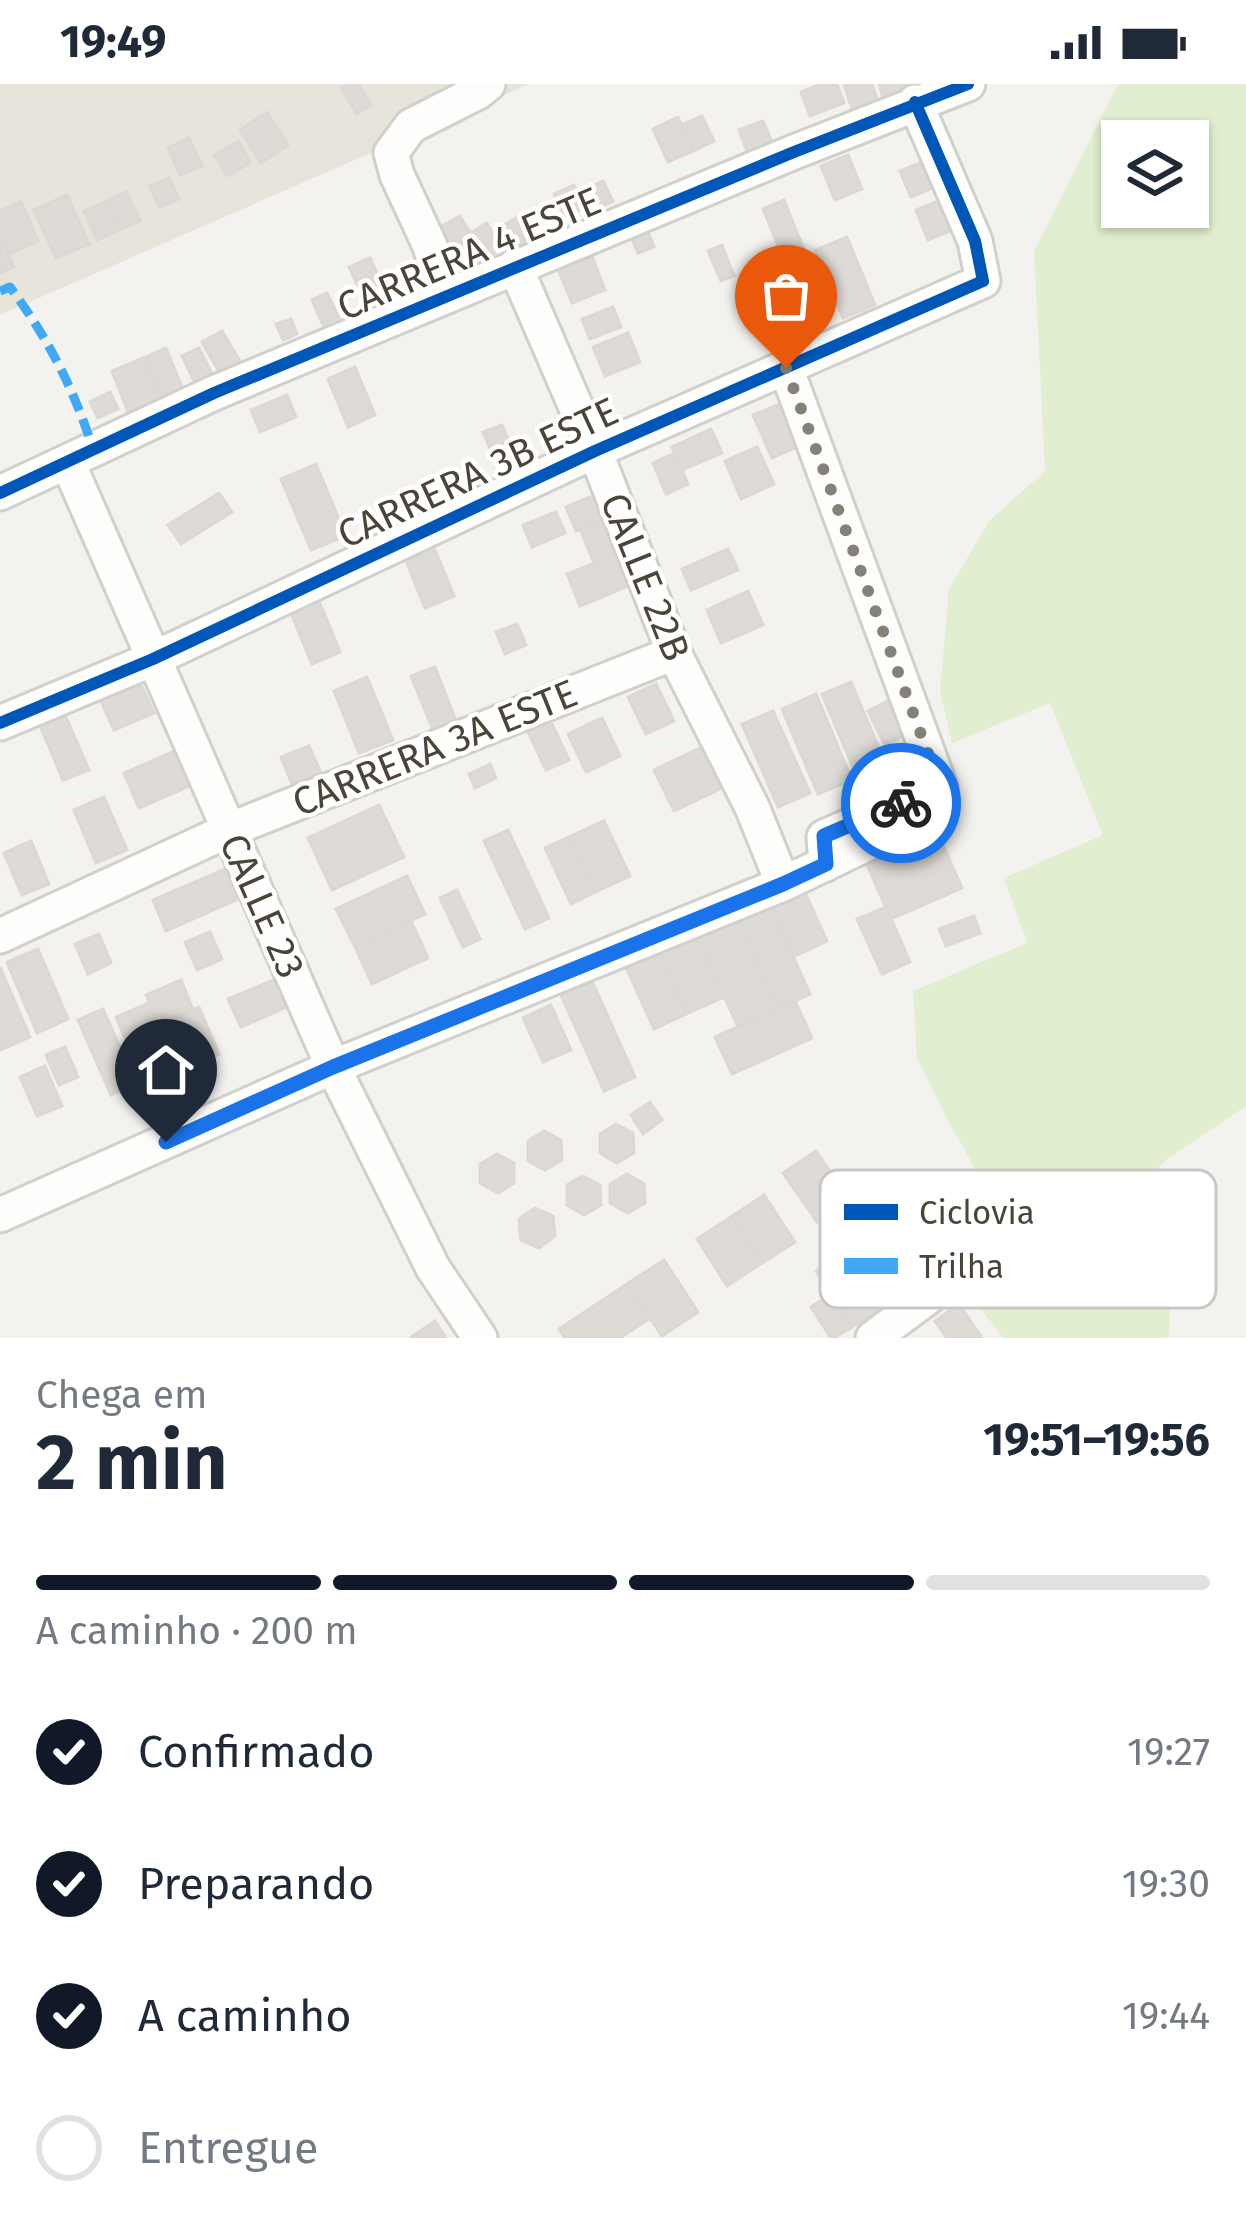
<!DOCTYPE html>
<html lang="pt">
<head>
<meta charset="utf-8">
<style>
  :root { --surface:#fff; --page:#f6f6f7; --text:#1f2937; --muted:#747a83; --line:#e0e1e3; --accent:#111827 }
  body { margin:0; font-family:"Fira Sans",sans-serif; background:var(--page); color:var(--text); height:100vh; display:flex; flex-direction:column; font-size:45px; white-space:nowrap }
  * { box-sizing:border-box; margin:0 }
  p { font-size:39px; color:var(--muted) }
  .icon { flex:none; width:66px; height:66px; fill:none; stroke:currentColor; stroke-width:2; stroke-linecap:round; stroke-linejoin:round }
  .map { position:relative; height:1254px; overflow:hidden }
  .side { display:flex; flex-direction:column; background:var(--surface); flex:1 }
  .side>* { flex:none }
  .controls { position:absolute; left:1101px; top:36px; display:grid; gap:24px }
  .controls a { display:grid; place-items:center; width:108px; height:108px; border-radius:0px; background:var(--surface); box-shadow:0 3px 9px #0004; font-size:60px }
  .pin { position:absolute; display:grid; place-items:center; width:102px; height:102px; color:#fff; margin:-123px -51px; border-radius:50% 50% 50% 0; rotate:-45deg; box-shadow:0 0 12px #0007 }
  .pin .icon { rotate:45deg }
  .courier { position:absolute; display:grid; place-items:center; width:120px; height:120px; margin:-60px; border:9px solid #1a73e8; border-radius:50%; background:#fff; color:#222; box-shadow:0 3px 15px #0007 }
  .overview em { font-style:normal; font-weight:700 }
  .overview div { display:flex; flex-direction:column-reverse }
  .overview { display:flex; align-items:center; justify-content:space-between; height:204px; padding:0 36px }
  h1 { font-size:78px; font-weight:700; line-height:90px }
  .bar { display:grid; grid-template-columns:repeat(4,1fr); gap:18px 12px; align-content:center; height:144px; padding:0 36px }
  .bar i { height:15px; border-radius:9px; background:var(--line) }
  .bar .selected { background:var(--accent) }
  .bar p { grid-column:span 4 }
  ol { padding:0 36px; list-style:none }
  li { display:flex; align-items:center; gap:36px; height:132px }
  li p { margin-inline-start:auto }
  li .icon { padding:12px; border-radius:50%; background:var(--accent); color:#fff; stroke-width:4 }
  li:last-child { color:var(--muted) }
  li i { width:66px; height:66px; border:6px solid var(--line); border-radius:50% }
  .status { display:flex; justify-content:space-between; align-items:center; height:84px; padding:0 60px; background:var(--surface); direction:ltr }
  .status svg { height:33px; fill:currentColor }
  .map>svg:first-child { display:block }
  .residential { fill:#e7e4dc }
  .green { fill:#e1eecf; fill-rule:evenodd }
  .building { fill:#dedbd6; stroke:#dcd9d4; stroke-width:3 }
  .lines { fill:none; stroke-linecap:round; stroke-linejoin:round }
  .minor-casing { stroke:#d2d0cb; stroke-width:39 }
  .minor { stroke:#fdfdfc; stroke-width:33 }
  .quiet { stroke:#3fa9f5; stroke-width:9; stroke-dasharray:18 9; stroke-linecap:butt }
  .cycleway-casing { stroke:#fff; stroke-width:20 }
  .cycleway { stroke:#0057b8; stroke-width:12 }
  .done { stroke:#868178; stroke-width:12; stroke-dasharray:0 21.6 }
  .route { stroke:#1a73e8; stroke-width:15 }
  .labels { text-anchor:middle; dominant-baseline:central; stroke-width:9; stroke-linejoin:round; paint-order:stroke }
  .street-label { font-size:39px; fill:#4b4439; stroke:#fff }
  .key { fill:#fff; stroke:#c9c7c4; stroke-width:3 }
  .key-label { font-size:33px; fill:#4b4439 }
</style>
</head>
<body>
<div class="status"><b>19:49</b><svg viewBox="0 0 49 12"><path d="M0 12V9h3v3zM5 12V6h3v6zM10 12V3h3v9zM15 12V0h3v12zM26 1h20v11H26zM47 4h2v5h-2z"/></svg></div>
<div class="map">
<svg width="1246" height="1254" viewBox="0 0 1246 1254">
  <rect width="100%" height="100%" fill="#f4f2ee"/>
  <path class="residential" d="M0,0h529l-529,231z"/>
  <path class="green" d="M1118,0h128v1022l-79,53 -25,25 -10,45 38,77 -1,29 -3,3h-163l-35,-47 30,-38 -5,-53 -45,-79 -31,-63 -4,-67 114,-48 -23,-65 99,-43 -53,-132 -98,40 -12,-52 9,-102 40,-68 56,-50 -11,-220zM1122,57h66v66h-66z"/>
  <path class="building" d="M348,0h11l12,21 -14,9 -16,-26z
    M821,0h16l7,19 -34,13 -9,-24z
    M844,0h28l7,20 -26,8z
    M879,0h36l2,7 -33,10z
    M267,28l21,33 -27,18 -21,-33z
    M702,32l12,25 -21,10 -12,-26z
    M678,33l15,34 -25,11 -15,-33z
    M763,37l12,28 -25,10 -11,-29z
    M189,54l13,28 -22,9 -12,-27z
    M239,57l11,22 -23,13 -12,-21z
    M848,71l14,34 -27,11 -14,-34z
    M925,77l11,26 -25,10 -11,-26z
    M169,94l10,21 -20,8 -9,-21z
    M603,97l10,20 -20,10 -10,-20z
    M574,101l12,22 -21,10 -11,-23z
    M127,108l13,29 -19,8 -12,-29z
    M67,111l22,49 -33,14 -22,-48z
    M945,114l12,30 -29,12 -12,-30z
    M109,116l12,29 -24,11 -13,-29z
    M784,116l20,50 -21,8 -20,-49z
    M21,117l17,40 -29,13 -9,-20v-23z
    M460,132l10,17 17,-10 14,26 -29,17 -13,-25 -14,8 -10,-19z
    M516,134l13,21 -16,9 -13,-21z
    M646,143l8,20 -16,6 -8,-19z
    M0,150l14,33 -14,6z
    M847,153l28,68 -32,13 -28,-68z
    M722,161l12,31 -13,5 -13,-30z
    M459,162l9,21 -15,6 -8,-20z
    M592,172l13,34 -33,13 -14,-34z
    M370,174l14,30 -21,9 -14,-30z
    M415,182l7,21 -22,7 -7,-22z
    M327,209l12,25 -16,7 -11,-25z
    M613,223l8,20 -31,12 -8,-20z
    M291,235l6,15 -14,6 -7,-16z
    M222,247l19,32 -20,12 -19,-33z
    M628,249l12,29 -35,14 -12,-29z
    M166,264l18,44 -21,8 -17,-43z
    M199,264l14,28 -17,9 -14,-29z
    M143,274l17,43 -31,13 -17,-43z
    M355,283l20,48 -27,12 -20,-48z
    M110,308l8,17 -20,9 -8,-16z
    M287,311l9,22 -36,15 -9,-22z
    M785,318l18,42 -31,14 -19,-43z
    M502,341l13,30 -19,8 -13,-31z
    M711,345l11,24 -40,17 -10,-23z
    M757,363l17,37 -33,15 -16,-38z
    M675,369l13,31 -22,10 -13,-31z
    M316,380l30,72 -35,14 -30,-71z
    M602,408l10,24 -36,15 -10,-24z
    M219,409l13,19 -51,32 -13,-19z
    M556,428l9,21 -33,14 -9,-22z
    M612,432l14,34 -32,13 -14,-34z
    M728,465l10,21 -47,20 -9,-21z
    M435,466l19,46 -29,12 -19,-47z
    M618,470l13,31 -51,21 -13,-32z
    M748,507l15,34 -42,18 -14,-33z
    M319,517l21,51 -28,12 -21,-51z
    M517,540l9,21 -21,9 -9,-22z
    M435,583l21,54 -23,9 -22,-54z
    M367,593l26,63 -34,13 -25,-62z
    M140,598l14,31 -40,17 -14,-31z
    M851,598l30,71 -29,12 -30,-71z
    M656,600l18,37 -28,13 -18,-37z
    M816,610l36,86 -34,14 -36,-85z
    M892,615l17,34 -24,12 -17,-34z
    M63,626l26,60 -26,10 -25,-59z
    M773,627l37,82 -32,14 -36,-83z
    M602,634l18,38 -34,16 -18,-38z
    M551,638l18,38 -23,10 -18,-38z
    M309,662l12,27 -29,11 -11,-27z
    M704,662l20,41 -50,24 -20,-41z
    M177,666l15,35 -53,23 -15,-35z
    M490,680l6,14 -21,10 -6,-14z
    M104,713l23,53 -31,13 -22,-53z
    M379,721l25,52 -72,33 -24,-52z
    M604,737l26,55 -35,16 -26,-55z
    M935,743l27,61 -71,31 -27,-61z
    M508,746l41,88 -24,11 -41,-88z
    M569,753l26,55 -24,12 -26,-56z
    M31,757l18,43 -27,11 -18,-42z
    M225,785l13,30 -72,32 -13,-31z
    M407,792l18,38 -70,33 -19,-38z
    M803,804l24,53 -34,16 -24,-54z
    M457,806l23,49 -17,8 -23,-49z
    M769,819l41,91 -32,15 -41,-92z
    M886,823l24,55 -28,12 -25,-55z
    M974,832l6,17 -34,13 -7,-17z
    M737,833l41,92 -40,18 -41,-91z
    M411,837l17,37 -56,26 -17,-37z
    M210,848l12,27 -25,11 -12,-28z
    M99,850l12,29 -23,11 -13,-30z
    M697,852l27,61 -38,17 -27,-61z
    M38,865l30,70 -31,14 -30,-71z
    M659,869l27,61 -32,15 -28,-62z
    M0,883l30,70 -30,13z
    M278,894l13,27 -50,22 -13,-28z
    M181,896l12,30 -35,14 -12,-29z
    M592,897l43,96 -31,14 -43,-96z
    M795,917l17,37 -80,36 -17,-37z
    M149,919l30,69 -33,14 -30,-69z
    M551,921l20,45 -28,12 -20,-44z
    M199,923l20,47 -40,18 -21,-48z
    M103,925l33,75 -25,11 -33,-75z
    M65,963l13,30 -19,8 -13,-30z
    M45,982l17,40 -25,10 -17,-39z
    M650,1018l12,18 -19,14 -12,-19z
    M616,1040l17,9 1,20 -17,10 -17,-10v-19z
    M544,1047l17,9 1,20 -17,10 -17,-9v-20z
    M816,1067l33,48 -32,23 -34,-49z
    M497,1070l17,9v20l-16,10 -18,-10v-19z
    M627,1090l17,10 1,19 -17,10 -18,-10v-19z
    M583,1092l17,9 1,20 -17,10 -17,-10v-20z
    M764,1111l31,47 -33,21 -31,-46z
    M535,1124l18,8 2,20 -16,12 -18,-8 -2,-21z
    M731,1133l31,46 -35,23 -30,-47z
    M841,1171l36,56 -25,16 -36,-56z
    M664,1176l34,52 -36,24 -35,-52z
    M627,1200l23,34 -30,20h-55l-6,-9z
    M831,1210l21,33 -18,11h-3l-20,-31z
    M959,1220l23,34h-35l-12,-17z
    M435,1237l11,17h-35v-1z"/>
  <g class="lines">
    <g class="minor-casing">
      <path id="minor" d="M515,182l80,185 79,202 78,154 31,77
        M443,213l-13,-51 -33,-71 -6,-22 20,-27 67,-34 10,-8
        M786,284l154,418 -116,51 2,27
        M68,379l265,604 100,201 47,70
        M0,409l214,-100 580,-241 174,-68
        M0,639l153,-64 442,-208 388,-170 -8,-40 -60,-139
        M0,852l229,-106 445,-177
        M0,1131l333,-148 450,-183 96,-46
        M873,1254l109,-81"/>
    </g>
    <use href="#minor" class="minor"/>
    <path class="quiet" d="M0,207l10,-4c39,53 63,100 83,162"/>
    <g class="cycleway-casing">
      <path id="cycleway" d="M0,409l214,-100 580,-241 174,-68
        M0,639l153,-64 442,-208 388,-170 -8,-40 -60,-139"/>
    </g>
    <use href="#cycleway" class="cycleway"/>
  </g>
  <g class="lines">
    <path class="done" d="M786,284l154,418 -39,17"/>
    <path class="route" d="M166,1058l167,-75 450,-183 43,-20 -2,-28 77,-33"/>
  </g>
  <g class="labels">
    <g class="street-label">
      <text transform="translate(469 170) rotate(-23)">CARRERA 4 ESTE</text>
      <text transform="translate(478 389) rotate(-25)">CARRERA 3B ESTE</text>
      <text transform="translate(645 493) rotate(68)">CALLE 22B</text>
      <text transform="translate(435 664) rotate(-22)">CARRERA 3A ESTE</text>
      <text transform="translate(262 822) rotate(66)">CALLE 23</text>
    </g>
  </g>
  <rect x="820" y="1086" width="396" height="138" rx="18" class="key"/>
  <rect x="844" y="1120" width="54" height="16" fill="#0057b8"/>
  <rect x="844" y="1174" width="54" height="16" fill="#3fa9f5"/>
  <g class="key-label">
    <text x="919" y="1140">Ciclovia</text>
    <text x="919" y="1194">Trilha</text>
  </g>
</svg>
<div class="controls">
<a><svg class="icon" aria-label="layers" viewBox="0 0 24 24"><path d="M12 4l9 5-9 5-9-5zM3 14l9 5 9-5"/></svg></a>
</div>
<div class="pin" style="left:786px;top:284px;background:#ea580c"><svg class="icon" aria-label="bag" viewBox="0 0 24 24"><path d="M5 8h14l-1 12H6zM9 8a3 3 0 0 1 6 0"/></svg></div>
<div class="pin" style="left:166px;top:1058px;background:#1f2937"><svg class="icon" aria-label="home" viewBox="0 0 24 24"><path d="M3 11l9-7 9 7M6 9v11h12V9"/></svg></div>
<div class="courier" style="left:901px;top:719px"><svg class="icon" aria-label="bike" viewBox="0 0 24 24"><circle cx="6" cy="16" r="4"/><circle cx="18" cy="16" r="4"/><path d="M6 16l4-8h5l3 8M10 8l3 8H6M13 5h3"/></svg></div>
</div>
<section class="side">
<div class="overview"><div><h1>2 min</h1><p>Chega em</p></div><em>19:51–19:56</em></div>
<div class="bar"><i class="selected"></i><i class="selected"></i><i class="selected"></i><i></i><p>A caminho · 200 m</p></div>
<ol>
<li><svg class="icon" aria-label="check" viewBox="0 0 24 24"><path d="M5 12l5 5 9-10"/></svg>Confirmado<p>19:27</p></li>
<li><svg class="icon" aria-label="check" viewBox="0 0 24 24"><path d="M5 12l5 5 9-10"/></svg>Preparando<p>19:30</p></li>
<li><svg class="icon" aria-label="check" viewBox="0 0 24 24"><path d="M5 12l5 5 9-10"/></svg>A caminho<p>19:44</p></li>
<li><i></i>Entregue</li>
</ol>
</section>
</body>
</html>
